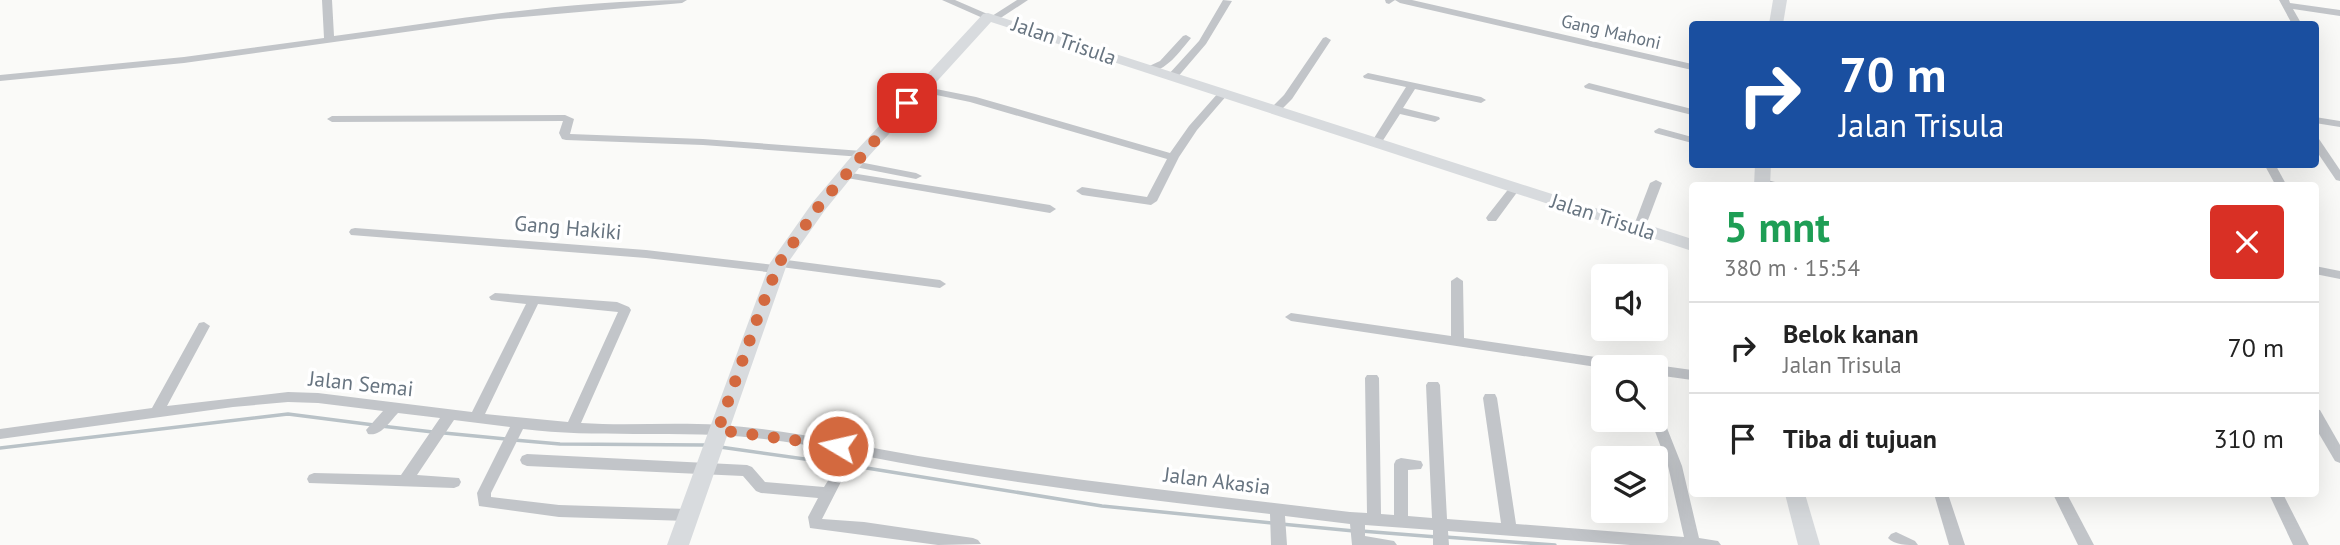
<!DOCTYPE html>
<html lang="id">
<meta charset="utf-8">
<style>
:root{--surface:#fff;--page:#f2f2f2;--text:#222;--muted:#767676;--line:#e0e0e0}
body{margin:0;font-family:"PT Sans",sans-serif;background:var(--page);color:var(--text);height:100vh;display:flex;flex-direction:column;font-size:26px;white-space:nowrap}
*{box-sizing:border-box;margin:0}
p{font-size:23px;color:var(--muted)}
.icon{flex:none;width:38px;height:38px;fill:none;stroke:currentColor;stroke-width:2;stroke-linecap:round;stroke-linejoin:round}
.map{position:relative;flex:1;overflow:hidden}
.panel{position:absolute;left:1689px;top:182px;width:630px;height:315px;display:flex;flex-direction:column;background:var(--surface);border-radius:7px;box-shadow:0 7px 28px #0002}
.panel>*{flex:none}
.banner{position:absolute;left:1689px;top:21px;width:630px;height:147px;border-radius:7px;box-shadow:0 7px 28px #0002;background:#1a4fa0;color:#fff;overflow:hidden}
.fabs{position:absolute;left:1591px;top:264px;display:grid;gap:14px}
.fabs a{display:grid;place-items:center;width:77px;height:77px;border-radius:7px;background:var(--surface);box-shadow:0 7px 28px #0002;font-size:35px}
.pin{position:absolute;display:grid;place-items:center;width:60px;height:60px;color:#fff;margin:-30px;border-radius:14px;box-shadow:0 4px 10px #0006}
.me{position:absolute;width:77px;margin:-38px;rotate:279deg;stroke-linejoin:round;filter:drop-shadow(0 0 5px #0008)}
.turn{display:flex;align-items:center;gap:24px;height:147px;padding:0 35px;font-size:32px}
.turn .icon{width:91px;height:91px;stroke-width:2.5}
.turn b{display:block;font-size:49px;line-height:60px}
.round{display:grid;place-items:center;flex:none;width:74px;height:74px;border-radius:7px;background:var(--page)}
.summary{display:flex;align-items:center;justify-content:space-between;height:119px;padding:0 35px}
h1{font-size:42px;font-weight:600;line-height:52px;color:#1e9e55}
ul{padding:0;list-style:none}
li{display:flex;align-items:center;gap:21px;height:91px;padding:0 35px;border-top:2px solid var(--line)}
li div{flex:1}
li b{display:block;font-size:26px}
li em{font-style:normal}
.map>svg:first-child{display:block}
.lines{fill:none;stroke-linecap:round;stroke-linejoin:round}
.stream{stroke:#b9c2c7;stroke-width:3.5}
.street{fill:#c2c5c9;fill-rule:evenodd}
.secondary{fill:#d8dbde;fill-rule:evenodd}
.route{stroke:#d3693f;stroke-width:12;stroke-dasharray:0 21.6}
.labels{text-anchor:middle;stroke-width:7;stroke-linejoin:round;paint-order:stroke}
.far-street-label{font-size:18px;fill:#677480;stroke:#fff}
.street-label{font-size:21px;fill:#677480;stroke:#fff}
</style>
<div class="map">
<svg width="2340" height="545" viewBox="0 0 2340 545">
<rect width="100%" height="100%" fill="#fafaf8"/>
<g class="lines">
<g class="stream">
<path d="M381,426L433,432"/>
<path d="M444,433L506,439"/>
<path d="M514,440L560,444L705,445"/>
<path d="M720,447L840,464"/>
<path d="M0,448L288,414L374,425"/>
<path d="M848,465L1102,506L1273,523"/>
<path d="M1281,524L1354,531"/>
<path d="M1361,531L1437,537"/>
<path d="M1445,537L1555,545"/>
</g>
<g class="street">
<path d="M322,0H332L334,36C450,20 569,0 687,0L682,3L498,19L184,63L0,81V75L184,57L324,38Z"/>
<path d="M942,0H955L992,16L1017,0H1028L996,21L985,19Z"/>
<path d="M1223,0L1232,1L1206,44L1176,79H1168V75L1199,41Z"/>
<path d="M1385,0H1395L1389,4L1386,3Z"/>
<path d="M1395,0H1412L1692,64V70L1400,3Z"/>
<path d="M2279,0H2289L2290,3L2340,10V16L2293,9L2301,23L2292,24Z"/>
<path d="M1186,35L1191,38C1179,52 1166,73 1145,72V68L1160,61L1183,36Z"/>
<path d="M1326,37L1331,40L1292,99L1278,113H1270L1269,111L1270,109L1284,95L1323,38Z"/>
<path d="M1368,73L1481,97L1486,100L1481,103L1415,89L1403,108L1439,117L1440,119L1435,122L1400,114L1380,145L1376,146L1371,143L1406,87L1364,78L1363,76Z"/>
<path d="M1589,83L1692,109V115L1585,88L1584,86Z"/>
<path d="M921,86L976,97L1170,153L1189,126L1219,92L1223,91L1228,94L1197,130L1179,157L1157,201L1151,205L1082,195L1076,191L1082,187L1147,197L1167,159L970,102L917,91L916,89Z"/>
<path d="M565,115L574,119L570,134L703,139L862,151L868,154L862,157L703,145L566,140L562,139L559,133L563,121L332,122L327,119L332,116Z"/>
<path d="M2315,117L2340,121V127L2315,123Z"/>
<path d="M1659,128L1692,137V143L1655,133L1654,131Z"/>
<path d="M2315,138L2319,139L2340,170V181L2336,180L2315,149Z"/>
<path d="M854,161L916,173L922,176L916,179L850,166L848,164L850,162Z"/>
<path d="M2264,164H2275L2287,186H2276Z"/>
<path d="M845,172L1050,205L1056,209L1050,213L841,177L839,175Z"/>
<path d="M1763,179L1783,184L1784,186L1759,184L1757,182L1759,180Z"/>
<path d="M1656,180L1662,183L1645,228L1639,232L1635,231L1633,228L1650,183Z"/>
<path d="M1514,185L1520,189L1518,191L1496,221H1488L1486,218L1488,215L1510,187Z"/>
<path d="M355,228L646,250L774,265L775,260L779,259L940,280L946,284L940,288L781,267L780,272L776,273L646,258L351,235L349,232L351,229Z"/>
<path d="M2315,266L2340,271V279L2315,274Z"/>
<path d="M1457,277L1463,281L1464,338L1637,363L1643,368H1603L1291,321L1285,317L1291,313L1451,336V281Z"/>
<path d="M495,293L617,302L629,307L631,310L581,423C627,426 673,422 719,425C787,429 852,445 918,456C1062,479 1206,495 1350,512L1367,513L1365,378L1367,375H1377L1379,378L1381,514L1394,515V464L1396,460L1401,458L1421,461L1423,465L1421,469L1408,470V516L1432,518L1426,385L1428,382H1438L1440,385L1447,519L1501,523L1483,398L1485,394H1495L1497,398L1516,524L1684,537L1668,466L1653,426L1646,424L1644,420H1656V416L1663,418L1682,466L1699,538L1718,541L1721,545H1630L1448,531L1449,545H1433V530L1365,525V536L1394,541L1397,545H1352L1350,524L1285,516L1287,545H1271L1270,514C1133,498 995,482 859,455L844,476L822,519L864,522L973,538L978,540L981,544L938,545L810,528L808,517L818,498L761,493L756,491L743,476L527,466L522,464L520,460L522,456L527,454L747,465L752,467L765,482L824,487L846,452C804,444 760,437 717,435C652,432 588,437 523,429L491,493V497L559,505L688,509L693,511L695,515L693,519L688,521L559,517L479,506L477,493L510,427L454,420L417,475L459,478L461,482L459,486L454,488L309,483L307,479L309,475L314,473L401,475L440,418L398,413C390,421 381,437 368,434L366,430L383,411L318,403L288,402L233,407L0,439V429L152,408L199,323L204,322L210,326L167,406L288,392L318,393L472,412L526,304L491,300L489,297ZM538,304L618,312L568,422L485,414Z"/>
<path d="M1656,365L1692,370V380L1656,375V368H1651Z"/>
<path d="M2315,409L2320,410L2340,445V463L2335,461L2315,427Z"/>
<path d="M1934,494H1948L1965,545H1949Z"/>
<path d="M2053,494H2067L2094,545H2078Z"/>
<path d="M2269,494H2283L2309,545H2293Z"/>
<path d="M1896,532L1915,541L1918,545C1907,545 1894,545 1888,538L1891,534Z"/>
</g>
<g class="secondary">
<path d="M1773,0H1787L1783,24H1769Z"/>
<path d="M988,13L1692,239V251L991,22L868,157L825,210L787,264L689,545H667L770,263L813,202L856,151L983,14Z"/>
<path d="M1755,164H1771L1770,186H1754Z"/>
<path d="M1785,494H1805L1820,545H1798Z"/>
</g>
</g>
<g class="lines">
<path class="route" d="M838,446L718,430L760,311L779,263L819,206L907,103"/>
</g>
<g class="labels">
<g class="far-street-label">
<text transform="translate(1611 32) rotate(13)" y="6">Gang Mahoni</text>
</g>
<g class="street-label">
<text transform="translate(1064 41) rotate(19)" y="7">Jalan Trisula</text>
<text transform="translate(1603 217) rotate(18)" y="7">Jalan Trisula</text>
<text transform="translate(568 228) rotate(5)" y="7">Gang Hakiki</text>
<text transform="translate(361 384) rotate(6)" y="7">Jalan Semai</text>
<text transform="translate(1217 481) rotate(7)" y="7">Jalan Akasia</text>
</g>
</g>
</svg>
<div class="fabs">
<a><svg class="icon" aria-label="sound" viewBox="0 0 24 24"><path d="M4 9h4l5-4v14l-5-4H4zM17 9q2 3 0 6"/></svg></a>
<a><svg class="icon" aria-label="search" viewBox="0 0 24 24"><circle cx="10" cy="10" r="6"/><path d="M15 15l6 6"/></svg></a>
<a><svg class="icon" aria-label="layers" viewBox="0 0 24 24"><path d="M12 4l9 5-9 5-9-5zM3 14l9 5 9-5"/></svg></a>
</div>
<div class="pin" style="left:907px;top:103px;background:#d93025"><svg class="icon" aria-label="arrive" viewBox="0 0 24 24"><path d="M6 21V4h12l-3 4 3 4H6"/></svg></div>
<svg class="me" style="left:838px;top:446px" viewBox="-20 -20 40 40"><circle r="17" fill="#d3693f" stroke="#fff" stroke-width="3"/><path d="M0-11L8 9 0 5-8 9z" fill="#fff"/></svg>
<div class="banner">
<div class="turn"><svg class="icon" aria-label="right" viewBox="0 0 24 24"><path d="M7 20v-9h11M14 6l5 5-5 5"/></svg><div><b>70 m</b>Jalan Trisula</div></div>
</div>
<section class="panel">
<div class="summary"><div><h1>5 mnt</h1><p>380 m · 15:54</p></div><a class="round" style="background:#d93025;color:#fff"><svg class="icon" aria-label="close" viewBox="0 0 24 24"><path d="M6 6l12 12M18 6L6 18"/></svg></a></div>
<ul>
<li><svg class="icon" aria-label="right" viewBox="0 0 24 24"><path d="M7 20v-9h11M14 6l5 5-5 5"/></svg><div><b>Belok kanan</b><p>Jalan Trisula</p></div><em>70 m</em></li>
<li><svg class="icon" aria-label="arrive" viewBox="0 0 24 24"><path d="M6 21V4h12l-3 4 3 4H6"/></svg><div><b>Tiba di tujuan</b></div><em>310 m</em></li>
</ul>
</section>
</div>
